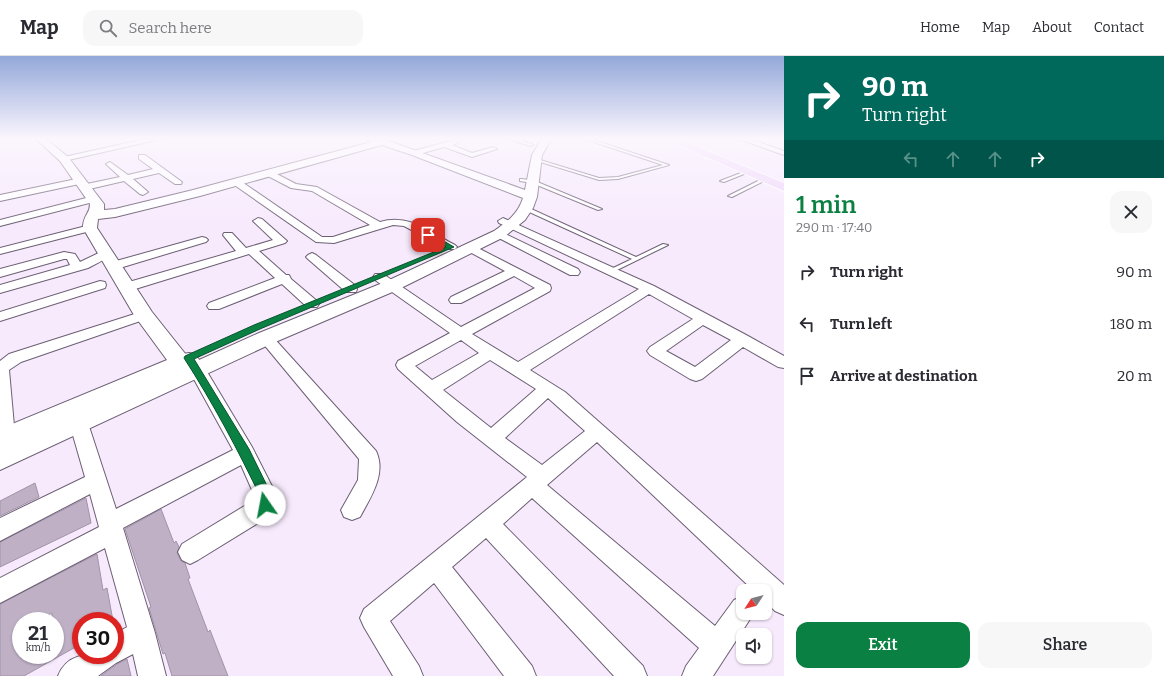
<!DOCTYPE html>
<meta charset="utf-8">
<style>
:root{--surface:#fff;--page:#f7f7f7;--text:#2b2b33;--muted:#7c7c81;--line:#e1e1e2;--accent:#0b8043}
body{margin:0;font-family:Bitter,serif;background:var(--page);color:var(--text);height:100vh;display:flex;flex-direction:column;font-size:15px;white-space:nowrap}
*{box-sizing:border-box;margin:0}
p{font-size:13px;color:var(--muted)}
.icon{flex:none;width:22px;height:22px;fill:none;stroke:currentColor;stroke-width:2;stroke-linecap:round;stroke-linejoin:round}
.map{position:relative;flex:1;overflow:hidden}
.side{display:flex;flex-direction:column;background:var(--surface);width:380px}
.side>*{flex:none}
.banner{background:#00695c;color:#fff;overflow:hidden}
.needle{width:26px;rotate:234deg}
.buttons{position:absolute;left:736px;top:528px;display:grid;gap:8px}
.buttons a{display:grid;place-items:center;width:36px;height:36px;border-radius:8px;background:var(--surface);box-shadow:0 1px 3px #0004;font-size:20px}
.speed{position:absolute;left:12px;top:556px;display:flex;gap:8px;font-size:20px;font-weight:700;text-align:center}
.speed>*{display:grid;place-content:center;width:52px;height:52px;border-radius:50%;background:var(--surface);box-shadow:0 1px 3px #0004;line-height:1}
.speed small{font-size:10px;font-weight:400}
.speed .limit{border:6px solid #d22;background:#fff;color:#111}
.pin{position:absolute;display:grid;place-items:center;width:34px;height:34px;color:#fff;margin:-17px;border-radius:8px;box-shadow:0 2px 6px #0006}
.me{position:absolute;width:44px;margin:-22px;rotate:348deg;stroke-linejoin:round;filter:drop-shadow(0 0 3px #0008)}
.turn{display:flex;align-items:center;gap:14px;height:84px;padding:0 12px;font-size:18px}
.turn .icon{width:52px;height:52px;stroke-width:2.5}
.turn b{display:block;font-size:28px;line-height:34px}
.lanes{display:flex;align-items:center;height:38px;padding:0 12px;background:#0003;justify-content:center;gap:20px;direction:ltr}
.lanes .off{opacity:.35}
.round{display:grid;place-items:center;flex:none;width:42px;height:42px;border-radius:12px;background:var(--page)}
.headline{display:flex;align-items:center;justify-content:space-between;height:68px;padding:0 12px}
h1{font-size:24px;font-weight:600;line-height:30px;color:var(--accent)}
.action{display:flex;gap:8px;margin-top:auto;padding:8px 12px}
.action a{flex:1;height:46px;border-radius:12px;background:var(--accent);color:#fff;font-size:16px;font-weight:600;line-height:46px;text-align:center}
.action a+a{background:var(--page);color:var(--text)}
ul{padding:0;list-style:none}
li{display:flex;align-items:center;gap:12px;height:52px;padding:0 12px}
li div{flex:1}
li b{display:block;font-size:15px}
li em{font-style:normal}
header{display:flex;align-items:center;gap:24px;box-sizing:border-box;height:56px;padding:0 20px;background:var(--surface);border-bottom:1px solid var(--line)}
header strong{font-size:19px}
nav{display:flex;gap:22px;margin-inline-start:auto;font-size:14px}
.search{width:280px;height:36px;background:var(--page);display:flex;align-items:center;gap:10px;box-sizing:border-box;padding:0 14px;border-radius:12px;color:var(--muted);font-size:15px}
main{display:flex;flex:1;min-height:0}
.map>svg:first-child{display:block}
.building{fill:#bfb0c6;stroke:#a293a8;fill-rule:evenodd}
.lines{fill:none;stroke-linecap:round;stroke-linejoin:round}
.lane-casing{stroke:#6c5f73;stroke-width:2}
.street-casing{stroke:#6c5f73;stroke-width:2}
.secondary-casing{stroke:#6c5f73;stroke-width:2}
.primary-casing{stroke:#fff;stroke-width:2}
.lane{fill:#fff;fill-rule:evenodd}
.street{fill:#fff;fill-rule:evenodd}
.secondary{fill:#fff;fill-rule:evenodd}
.primary{fill:#efd6fa;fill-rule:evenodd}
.route{fill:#0b8043;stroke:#07532c}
</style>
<header>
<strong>Map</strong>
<div class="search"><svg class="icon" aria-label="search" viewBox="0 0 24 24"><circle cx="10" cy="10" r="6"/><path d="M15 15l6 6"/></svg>Search here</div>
<nav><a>Home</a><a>Map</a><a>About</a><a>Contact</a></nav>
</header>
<main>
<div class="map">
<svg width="784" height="620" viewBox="0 0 784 620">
<rect width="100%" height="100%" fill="#f7eafd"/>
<g class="building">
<path d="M35,427L39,441L0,460V445Z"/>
<path d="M86,442L91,467L0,511V486Z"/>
<path d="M161,453L174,487L176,485L179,491L177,497L181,505L185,507L190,522L188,523L208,576L210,574L228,620H172L165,597L163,598L149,552L151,551L125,473Z"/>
<path d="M97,498L103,534L107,532L113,565H81V588L24,620H0V548ZM52,557V565H55V599H21V565H36Z"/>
<path d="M127,603L131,620H101L117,608Z"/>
</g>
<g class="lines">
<defs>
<g id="lane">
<path d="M511,82L532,88L533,89L531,90L504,82Z"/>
<path d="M582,82H588L669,109L618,123L599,124L534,104L537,103L599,122L618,121L663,109Z"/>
<path d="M746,115L749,116L724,126L720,125Z"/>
<path d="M764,122L768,123L732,141L728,140Z"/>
<path d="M522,123L535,125L602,153L598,154L532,127L520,125V123Z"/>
<path d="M525,152H529L636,201L663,188L668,189L613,216H609V214L632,203L525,154Z"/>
</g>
<g id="street">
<path d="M150,82H165L64,105L60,103L64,101Z"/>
<path d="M736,82H747L784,95V99Z"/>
<path d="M455,84L459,86L452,89L472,97L493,91L497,93L472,101L444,91L416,99L412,97L413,95Z"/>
<path d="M139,99H145L182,126L181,128H175L159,117L133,123L148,136L143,139L140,138L124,125L85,134L81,131L82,129L120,121L106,108L110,106L128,119L153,113L139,103Z"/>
<path d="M269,114L296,128L317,131L380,166C409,157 430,176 455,189L457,191L455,193H447L404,170L393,169L334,187L316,186L233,128L232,126L233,124H239L322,181H333L370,169L312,135L291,132L266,119L265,117L266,115Z"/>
<path d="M81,122L84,123L85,125L84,127L0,145V139Z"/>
<path d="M94,140L99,143L97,145L0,170V164Z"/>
<path d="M258,162L262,163L287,185L285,187L259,195L286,219H289L291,223L317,245L319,248L317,251H307L282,228L219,253H209L207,250L209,247L275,222L249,198L132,234H122L121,231L122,228L236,195L223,179L224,177H232L246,192L273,184L253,165Z"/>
<path d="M503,162L654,230L748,280L784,300V312L778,311L743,291L702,323L696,325L690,323L650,299L647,295L650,291L693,263L649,238L530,314L565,336L784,529V559L775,555L765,545V535H754L597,386L547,429L715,570L734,544L743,540V557H754L713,620H682L686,610L699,592L532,442L503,468L643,610L647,620H614L486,482L452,511L532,610L536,620H504L434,527L390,565L419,610L423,620H393L364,571L360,562L364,553L527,421L457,366L398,313L396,309L398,305L450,277L375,224L373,221L375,218H383L461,271L535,232L514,220L461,247H451L449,244L451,241L505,215L466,194L464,192L466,190H474L550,229L551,232L550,235L472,278L518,306L639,233L499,167L498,165ZM703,269L731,284L695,311L666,295ZM461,284L479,297L432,324L415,310ZM490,304L536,333L491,372L443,334ZM548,342L585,375L542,409L505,382Z"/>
<path d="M90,169L94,170L95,172L94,174L0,198V192Z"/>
<path d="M499,175L578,213L580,216L578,219H570L495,180L494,178Z"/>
<path d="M202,181L206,182L208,184L206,186L113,214L109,213L107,210L109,207Z"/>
<path d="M105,194L109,195L111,197C105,204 96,208 88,212L0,237V229L70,209L67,203H64L0,221V213L64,196L75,198L80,206Z"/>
<path d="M312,197L316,199L356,230L357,233L356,236H346L308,203L306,201L308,199Z"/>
<path d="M100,225L105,226L106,229L105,232L0,265V256Z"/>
<path d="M144,255L149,256L151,259L149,262L21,306L9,314L15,381L13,386L6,389L0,387V305L9,298Z"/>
<path d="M266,277L271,279L376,395C387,418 370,442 360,461L352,464L344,461L341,454L358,424L359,403L261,285L259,282L261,279Z"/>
<path d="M189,297L195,298L203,309L252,391L278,442C276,450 273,455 268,461L198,504L190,508L182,504L178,496L182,488L256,443L241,409L123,472L155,577L166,620H138L133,598L116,607L98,620H58C69,594 92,599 115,599V578L127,571L105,492L0,547V522L99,471L90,438L0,485V462L85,421L66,355L69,350L75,348L81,350L84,355L116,453L233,394L190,316L181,302L183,298Z"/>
</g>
<path id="secondary" d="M35,82H45L68,101L104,148V154L115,153L193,134L371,86L364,82L386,84L525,134L532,99L542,82H552L542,99L537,141L533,152L525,164L504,181L397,234L273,287L0,414V373L167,304L134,259L83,172C83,159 90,158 90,148L60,105ZM382,89L412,99L523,142C518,158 507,166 494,175L385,226L259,277L188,309L190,305L187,300L152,256L97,172L98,163L115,161L200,140Z"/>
<path id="primary" d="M663,82H676L784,127V135Z"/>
</defs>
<use href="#lane" class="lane-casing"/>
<use href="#street" class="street-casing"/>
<use href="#secondary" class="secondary-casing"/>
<use href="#primary" class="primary-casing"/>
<use href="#lane" class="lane"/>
<use href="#street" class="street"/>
<use href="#secondary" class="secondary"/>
<use href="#primary" class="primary"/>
</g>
<linearGradient id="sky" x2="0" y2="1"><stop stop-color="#93a8d9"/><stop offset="0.49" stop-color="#fbf6fe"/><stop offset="1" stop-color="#fbf6fe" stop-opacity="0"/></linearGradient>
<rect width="784" height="169" fill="url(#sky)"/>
<path class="route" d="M426,177H430L454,191L260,273L194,303L249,393L273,442L270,453L265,455L261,453L259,449L261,442C238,394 213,347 184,302L185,300L254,269L446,191L426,180Z"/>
</svg>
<div class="buttons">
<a><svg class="needle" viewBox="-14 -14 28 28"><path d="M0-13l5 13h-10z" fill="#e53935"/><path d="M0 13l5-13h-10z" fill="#7c7c81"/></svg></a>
<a><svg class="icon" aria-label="sound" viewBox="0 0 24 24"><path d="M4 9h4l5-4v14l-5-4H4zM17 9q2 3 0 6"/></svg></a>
</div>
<div class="speed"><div>21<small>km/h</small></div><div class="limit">30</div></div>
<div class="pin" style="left:428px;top:179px;background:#d93025"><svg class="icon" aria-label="arrive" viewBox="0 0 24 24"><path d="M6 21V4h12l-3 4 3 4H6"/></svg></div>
<svg class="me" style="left:265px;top:449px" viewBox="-20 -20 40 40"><circle r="19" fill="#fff"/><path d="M0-13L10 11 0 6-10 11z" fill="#0b8043"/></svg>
</div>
<section class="side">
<div class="banner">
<div class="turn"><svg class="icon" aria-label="right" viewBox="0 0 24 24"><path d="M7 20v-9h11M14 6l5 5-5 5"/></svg><div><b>90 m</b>Turn right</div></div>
<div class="lanes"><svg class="icon off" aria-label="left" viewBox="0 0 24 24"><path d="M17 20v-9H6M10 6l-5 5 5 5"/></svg><svg class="icon off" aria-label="ahead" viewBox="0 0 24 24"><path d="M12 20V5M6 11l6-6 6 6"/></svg><svg class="icon off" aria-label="ahead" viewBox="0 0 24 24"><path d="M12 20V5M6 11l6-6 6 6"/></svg><svg class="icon" aria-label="right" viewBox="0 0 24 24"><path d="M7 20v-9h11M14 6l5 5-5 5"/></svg></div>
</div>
<div class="headline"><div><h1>1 min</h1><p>290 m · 17:40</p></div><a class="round"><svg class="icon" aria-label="close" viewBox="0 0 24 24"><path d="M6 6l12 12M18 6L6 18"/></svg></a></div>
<ul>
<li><svg class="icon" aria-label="right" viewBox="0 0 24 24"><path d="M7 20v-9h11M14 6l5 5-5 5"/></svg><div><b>Turn right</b></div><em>90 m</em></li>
<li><svg class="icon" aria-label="left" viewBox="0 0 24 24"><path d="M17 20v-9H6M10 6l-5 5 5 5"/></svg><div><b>Turn left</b></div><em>180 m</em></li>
<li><svg class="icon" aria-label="arrive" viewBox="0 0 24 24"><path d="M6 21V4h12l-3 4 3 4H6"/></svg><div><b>Arrive at destination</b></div><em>20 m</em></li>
</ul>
<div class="action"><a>Exit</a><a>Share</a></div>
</section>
</main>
